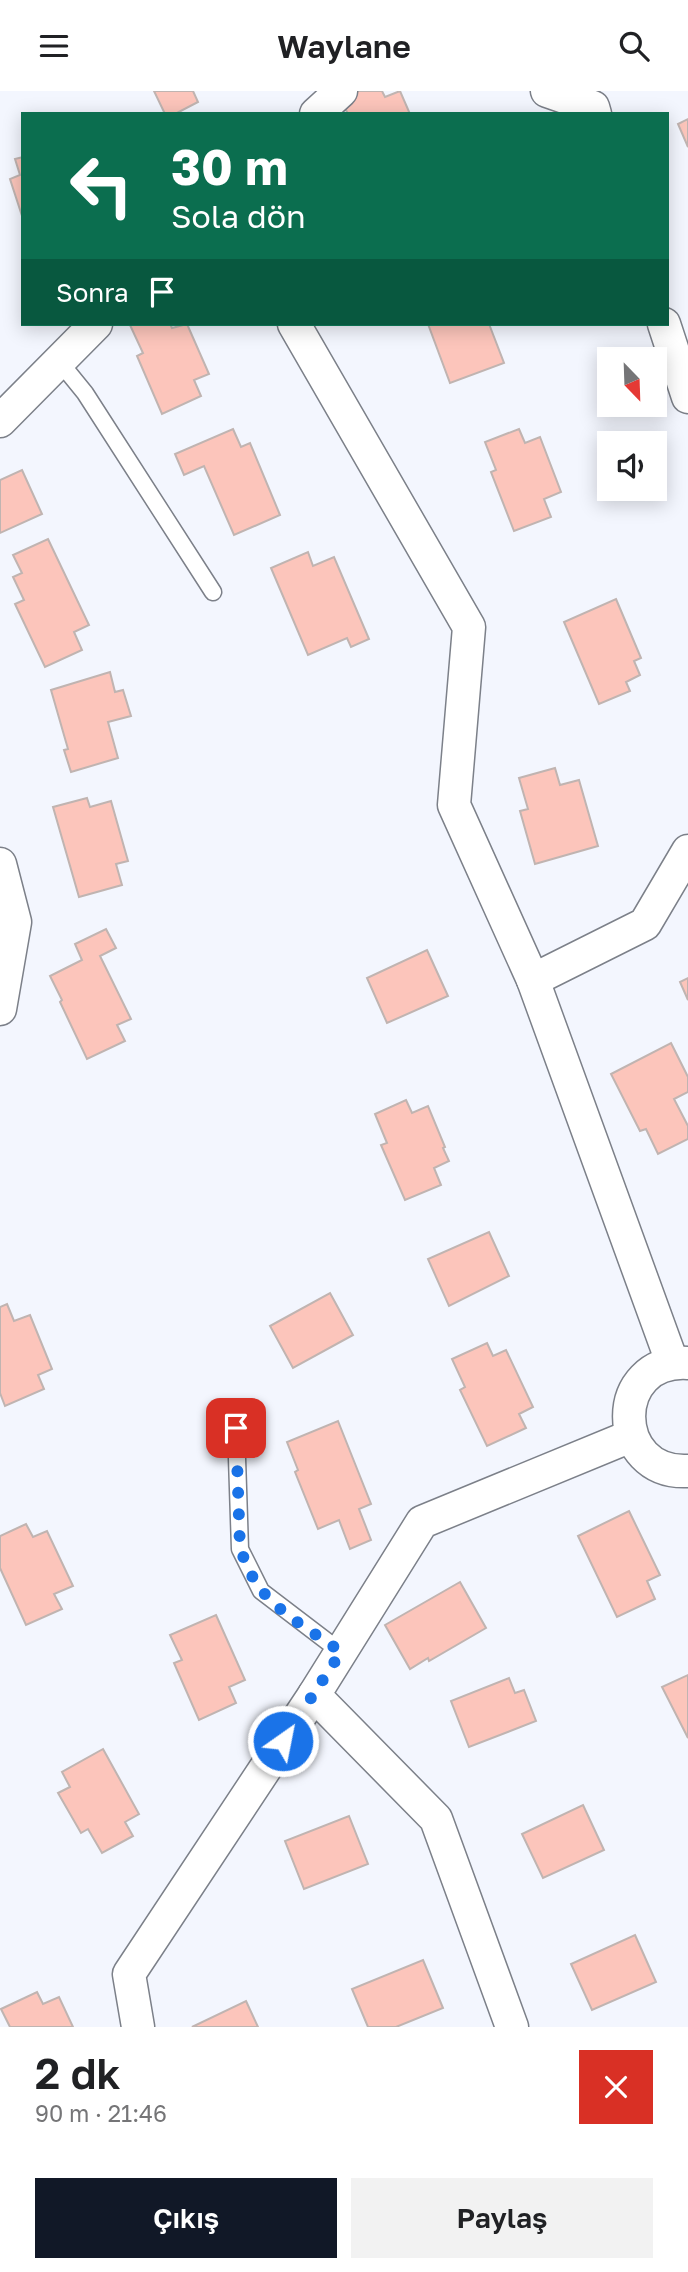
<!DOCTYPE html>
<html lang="tr">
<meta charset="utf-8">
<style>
:root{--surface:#fff;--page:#f2f2f2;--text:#202124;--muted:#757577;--accent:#111827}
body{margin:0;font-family:"Golos Text",sans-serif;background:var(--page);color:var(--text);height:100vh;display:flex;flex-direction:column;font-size:26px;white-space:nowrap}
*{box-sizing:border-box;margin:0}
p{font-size:23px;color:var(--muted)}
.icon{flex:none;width:38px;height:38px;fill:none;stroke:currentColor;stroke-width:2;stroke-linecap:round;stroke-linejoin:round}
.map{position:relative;height:1936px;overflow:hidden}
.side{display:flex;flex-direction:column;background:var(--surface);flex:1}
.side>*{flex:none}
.hud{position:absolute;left:21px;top:21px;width:648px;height:214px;border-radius:0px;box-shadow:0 4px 18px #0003;background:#0b6e4f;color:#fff;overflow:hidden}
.needle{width:46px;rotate:157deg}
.fabs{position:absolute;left:597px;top:256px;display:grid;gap:14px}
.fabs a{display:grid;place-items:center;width:70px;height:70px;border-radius:0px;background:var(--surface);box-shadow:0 4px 18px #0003;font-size:35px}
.pin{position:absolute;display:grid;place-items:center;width:60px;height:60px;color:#fff;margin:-30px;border-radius:14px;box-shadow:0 4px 10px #0006}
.me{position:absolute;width:77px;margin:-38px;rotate:33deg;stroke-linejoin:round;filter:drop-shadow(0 0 5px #0008)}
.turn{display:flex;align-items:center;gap:24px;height:147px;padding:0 35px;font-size:32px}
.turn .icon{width:91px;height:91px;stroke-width:2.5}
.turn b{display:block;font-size:49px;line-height:60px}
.then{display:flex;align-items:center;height:66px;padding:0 35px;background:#0003;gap:14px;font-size:26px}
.round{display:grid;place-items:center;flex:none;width:74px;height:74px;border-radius:0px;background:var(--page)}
.overview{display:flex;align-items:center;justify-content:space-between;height:119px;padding:0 35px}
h1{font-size:42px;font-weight:600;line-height:52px}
.cta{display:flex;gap:14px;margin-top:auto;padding:14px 35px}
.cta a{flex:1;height:80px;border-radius:0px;background:var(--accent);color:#fff;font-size:28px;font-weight:600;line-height:80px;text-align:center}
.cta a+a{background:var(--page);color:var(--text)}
header{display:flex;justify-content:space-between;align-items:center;height:91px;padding:0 35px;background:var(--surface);font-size:32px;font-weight:600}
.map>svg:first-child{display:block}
.building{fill:#fcc5bb;stroke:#c0b4b1;stroke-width:2}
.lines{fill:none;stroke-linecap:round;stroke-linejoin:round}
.service-casing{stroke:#7c8089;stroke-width:19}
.minor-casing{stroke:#7c8089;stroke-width:35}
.service{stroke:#fff;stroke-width:16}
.minor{stroke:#fff;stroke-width:32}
.route{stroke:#1a73e8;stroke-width:12;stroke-dasharray:0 21.6}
</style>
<header><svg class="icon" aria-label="menu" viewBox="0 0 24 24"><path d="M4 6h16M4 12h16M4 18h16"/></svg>Waylane<svg class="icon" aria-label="search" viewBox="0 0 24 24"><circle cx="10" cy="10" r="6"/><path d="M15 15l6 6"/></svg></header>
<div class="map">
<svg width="688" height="1936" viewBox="0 0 688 1936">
<rect width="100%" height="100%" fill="#f3f6fe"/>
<g class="building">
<path d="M154,0H193L198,11L175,23H165Z"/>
<path d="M355,0H382L385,6L400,0L410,23H348L340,7Z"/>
<path d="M688,28V56L678,33Z"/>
<path d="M23,66V128L10,88L20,84L15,68Z"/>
<path d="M133,233H170L172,237L187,233L209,283L194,289L201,305L162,323L137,265L143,262L130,234Z"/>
<path d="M428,233H489L504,272L450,292Z"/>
<path d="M233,338L241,356L250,352L280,424L234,444L204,375L184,384L175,363Z"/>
<path d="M519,338L525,352L540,346L561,401L544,408L551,426L514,440L491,381L496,379L485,351Z"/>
<path d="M22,379L42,423L0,442V389Z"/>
<path d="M48,448L89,534L74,541L82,559L45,576L15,513L24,509L13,486L22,482L13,464Z"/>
<path d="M308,461L313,475L334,466L369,548L351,556L347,547L308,564L271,477Z"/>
<path d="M616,508L641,567L634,570L640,584L626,591L630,600L599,613L564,531Z"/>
<path d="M110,581L115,601L123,599L131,625L108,631L118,667L71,681L64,659L68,658L51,599Z"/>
<path d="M555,677L560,694L579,689L598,755L535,773L520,720L528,718L519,687Z"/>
<path d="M87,707L90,716L111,710L128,770L116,773L122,794L79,806L53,716Z"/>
<path d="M106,838L116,857L100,865L131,928L117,934L125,950L87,968L60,911L62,909L50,885L82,869L75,853Z"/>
<path d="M427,859L448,905L387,932L367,887Z"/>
<path d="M688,887V909L680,891Z"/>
<path d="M671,952L688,986V1001L674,1008L688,1035V1048L658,1063L646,1038L640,1040L611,983Z"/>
<path d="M406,1009L412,1022L428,1015L445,1056L443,1057L449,1070L434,1077L441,1094L405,1109L381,1054L387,1052L375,1023Z"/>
<path d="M489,1141L509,1185L449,1215L428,1168Z"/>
<path d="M330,1202L353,1244L293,1277L270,1235Z"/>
<path d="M7,1213L14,1230L30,1224L52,1278L38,1284L44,1298L5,1315L0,1302V1216Z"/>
<path d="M487,1252L493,1265L506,1259L533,1316L519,1323L526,1337L487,1355L460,1299L465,1296L452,1268Z"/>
<path d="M338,1330L371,1413L359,1418L371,1449L350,1458L339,1429L318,1438L295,1381L298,1379L287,1351Z"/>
<path d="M629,1420L660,1484L647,1490L655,1508L617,1526L578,1445Z"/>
<path d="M26,1433L33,1446L47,1440L73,1495L54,1503L62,1518L26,1534L0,1477V1445Z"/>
<path d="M460,1491L486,1537L429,1570L428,1567L410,1578L385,1534Z"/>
<path d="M216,1524L245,1589L229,1596L236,1612L199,1629L174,1572L182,1569L170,1544Z"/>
<path d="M688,1584V1647L662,1596Z"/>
<path d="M509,1587L515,1602L524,1599L536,1630L469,1656L451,1610Z"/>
<path d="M103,1658L139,1723L125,1731L133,1745L102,1762L88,1738L81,1742L58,1702L70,1696L62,1681Z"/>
<path d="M583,1714L604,1759L543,1787L522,1743Z"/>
<path d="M349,1725L368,1773L304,1798L285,1750Z"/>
<path d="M635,1844L656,1891L592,1919L571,1873Z"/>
<path d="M423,1869L443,1917L396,1936H368L352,1898Z"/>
<path d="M37,1901L43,1913L59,1906L73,1936H10L1,1918Z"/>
<path d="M246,1910L258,1936H192Z"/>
</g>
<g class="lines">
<defs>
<g id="service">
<path d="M59,270L85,302L213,501"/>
<path d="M236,1337L240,1458L261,1500L341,1561"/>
</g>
<g id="minor">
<path d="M547,0L593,16L595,23"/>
<path d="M316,23L341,0"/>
<path d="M294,233L469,536L454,714L533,889L672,1271"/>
<path d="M664,233L688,306"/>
<path d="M0,330L96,233"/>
<path d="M0,773L15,831L0,918"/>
<path d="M533,889L645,833L688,760"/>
<path d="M688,1272C609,1267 610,1384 688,1380"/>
<path d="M138,1936L129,1883L314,1604"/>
<path d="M512,1936L436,1728L314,1604L422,1431L631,1345"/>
</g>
</defs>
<use href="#service" class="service-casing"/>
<use href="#minor" class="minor-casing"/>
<use href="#service" class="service"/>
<use href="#minor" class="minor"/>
</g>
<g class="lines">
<path class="route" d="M236,1337L240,1458C246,1472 251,1486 260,1497C278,1522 317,1543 341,1561L283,1650"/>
</g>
</svg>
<div class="fabs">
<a><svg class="needle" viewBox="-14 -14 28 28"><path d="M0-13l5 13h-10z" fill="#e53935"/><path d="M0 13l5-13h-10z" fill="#757577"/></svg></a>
<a><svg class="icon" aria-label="sound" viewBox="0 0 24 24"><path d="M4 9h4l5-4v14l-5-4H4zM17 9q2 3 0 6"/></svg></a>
</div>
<div class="pin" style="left:236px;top:1337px;background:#d93025"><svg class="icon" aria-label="arrive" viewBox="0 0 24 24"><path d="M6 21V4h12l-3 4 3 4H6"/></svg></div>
<svg class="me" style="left:283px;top:1650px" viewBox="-20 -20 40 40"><circle r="17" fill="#1a73e8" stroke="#fff" stroke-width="3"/><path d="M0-11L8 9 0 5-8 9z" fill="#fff"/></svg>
<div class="hud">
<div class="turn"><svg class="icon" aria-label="left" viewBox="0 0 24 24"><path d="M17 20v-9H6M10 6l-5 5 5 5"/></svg><div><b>30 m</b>Sola dön</div></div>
<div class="then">Sonra<svg class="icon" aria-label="arrive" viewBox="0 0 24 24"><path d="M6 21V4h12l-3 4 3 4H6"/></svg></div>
</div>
</div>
<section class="side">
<div class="overview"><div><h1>2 dk</h1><p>90 m · 21:46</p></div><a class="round" style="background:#d93025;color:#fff"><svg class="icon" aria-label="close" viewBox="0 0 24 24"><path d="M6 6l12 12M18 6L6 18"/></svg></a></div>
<div class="cta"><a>Çıkış</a><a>Paylaş</a></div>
</section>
